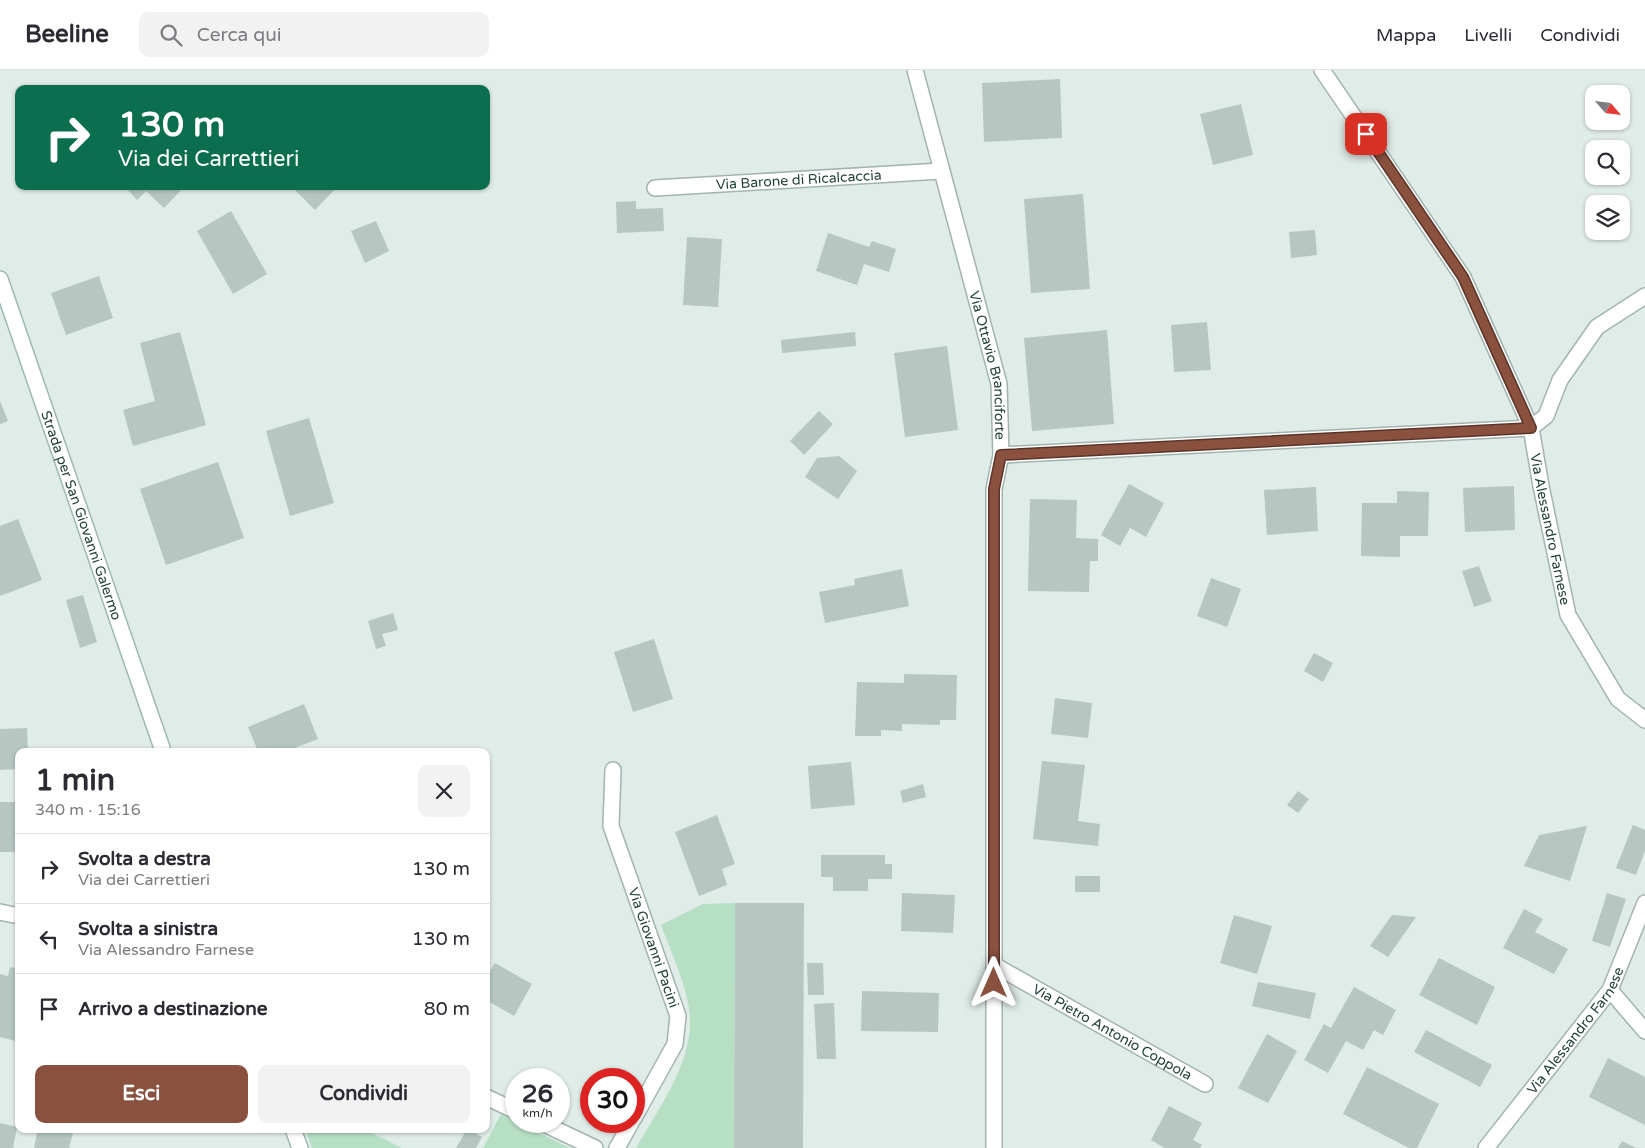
<!DOCTYPE html>
<html lang="it">
<meta charset="utf-8">
<style>
:root{--surface:#fff;--page:#f2f2f3;--text:#2b2b33;--muted:#7c7c81;--line:#e1e1e2;--accent:#8a513f}
body{margin:0;font-family:"Varela Round",sans-serif;background:var(--page);color:var(--text);height:100vh;display:flex;flex-direction:column;font-size:19px;white-space:nowrap}
*{box-sizing:border-box;margin:0}
p{font-size:16px;color:var(--muted)}
.icon{flex:none;width:28px;height:28px;fill:none;stroke:currentColor;stroke-width:2;stroke-linecap:round;stroke-linejoin:round}
.map{position:relative;flex:1;overflow:hidden}
.side{position:absolute;left:15px;top:678px;width:475px;height:385px;display:flex;flex-direction:column;background:var(--surface);border-radius:10px;box-shadow:0 1px 4px #0004}
.side>*{flex:none}
.top-card{position:absolute;left:15px;top:15px;width:475px;height:105px;border-radius:10px;box-shadow:0 1px 4px #0004;background:#0b6e4f;color:#fff;overflow:hidden}
.needle{width:32px;rotate:118deg}
.tools{position:absolute;left:1585px;top:15px;display:grid;gap:10px}
.tools a{display:grid;place-items:center;width:45px;height:45px;border-radius:10px;background:var(--surface);box-shadow:0 1px 4px #0004;font-size:25px}
.speed{position:absolute;left:505px;top:998px;display:flex;gap:10px;font-size:25px;font-weight:700;text-align:center}
.speed>*{display:grid;place-content:center;width:65px;height:65px;border-radius:50%;background:var(--surface);box-shadow:0 1px 4px #0004;line-height:1}
.speed small{font-size:12px;font-weight:400}
.speed .limit{border:8px solid #d22;background:#fff;color:#111}
.pin{position:absolute;display:grid;place-items:center;width:42px;height:42px;color:#fff;margin:-21px;border-radius:10px;box-shadow:0 2px 8px #0006}
.me{position:absolute;width:55px;margin:-28px;rotate:0deg;stroke-linejoin:round;filter:drop-shadow(0 0 4px #0008)}
.turn{display:flex;align-items:center;gap:18px;height:105px;padding:0 20px;font-size:22px}
.turn .icon{width:65px;height:65px;stroke-width:2.5}
.turn b{display:block;font-size:35px;line-height:42px}
.round{display:grid;place-items:center;flex:none;width:52px;height:52px;border-radius:10px;background:var(--page)}
.summary{display:flex;align-items:center;justify-content:space-between;height:85px;padding:0 20px}
h1{font-size:30px;font-weight:700;line-height:38px}
.primary-button{display:flex;gap:10px;margin-top:auto;padding:10px 20px}
.primary-button a{flex:1;height:58px;border-radius:10px;background:var(--accent);color:#fff;font-size:20px;font-weight:700;line-height:58px;text-align:center}
.primary-button a+a{background:var(--page);color:var(--text)}
ul{padding:0;list-style:none}
li{display:flex;align-items:center;gap:15px;height:70px;padding:0 20px;border-top:1px solid var(--line)}
li div{flex:1}
li b{display:block;font-size:19px}
li em{font-style:normal}
header{display:flex;align-items:center;gap:30px;box-sizing:border-box;height:70px;padding:0 25px;background:var(--surface);border-bottom:1px solid var(--line)}
header strong{font-size:24px}
nav{display:flex;gap:28px;margin-inline-start:auto;font-size:18px}
.search{width:350px;height:45px;background:var(--page);display:flex;align-items:center;gap:12px;box-sizing:border-box;padding:0 18px;border-radius:10px;color:var(--muted);font-size:19px}
.map>svg:first-child{display:block}
.green{fill:#b7dfc3}
.building{fill:#b5c7c0}
.lines{fill:none;stroke-linecap:round;stroke-linejoin:round}
.street-casing{stroke:#a2b4af;stroke-width:18}
.secondary-casing{stroke:#9db9b0;stroke-width:18}
.street{stroke:#fff;stroke-width:15}
.secondary{stroke:#fff;stroke-width:15}
.route-casing{stroke:#5a3529;stroke-width:12}
.route{stroke:#8a513f;stroke-width:9}
.labels{text-anchor:middle;stroke-width:5;stroke-linejoin:round;paint-order:stroke}
.street-label{font-size:14px;fill:#1f3e37;stroke:#f0f8f5}
</style>
<header>
<strong>Beeline</strong>
<div class="search"><svg class="icon" aria-label="search" viewBox="0 0 24 24"><circle cx="10" cy="10" r="6"/><path d="M15 15l6 6"/></svg>Cerca qui</div>
<nav><a>Mappa</a><a>Livelli</a><a>Condividi</a></nav>
</header>
<div class="map">
<svg width="1645" height="1078" viewBox="0 0 1645 1078">
<rect width="100%" height="100%" fill="#e0ece7"/>
<g class="green">
<path d="M735,833L734,1078H636C658,1039 692,994 690,948C689,920 671,882 661,855L703,834Z"/>
<path d="M501,1044L570,1078H483Z"/>
<path d="M305,1059H364L402,1078H312Z"/>
</g>
<g class="building">
<path d="M1060,9L1062,68L984,72L982,13Z"/>
<path d="M1241,34L1253,85L1213,95L1200,44Z"/>
<path d="M124,116H185L164,138L146,121L137,130Z"/>
<path d="M291,116H338L315,140Z"/>
<path d="M1083,124L1090,219L1031,223L1024,129Z"/>
<path d="M636,131V139L663,138L664,161L617,163L616,132Z"/>
<path d="M231,141L267,204L233,224L197,161Z"/>
<path d="M376,151L389,181L365,193L351,161Z"/>
<path d="M1315,160L1317,185L1291,188L1289,162Z"/>
<path d="M828,163L869,177L872,171L896,179L889,202L864,194L857,215L816,201Z"/>
<path d="M687,167L722,169L718,237L683,235Z"/>
<path d="M99,206L113,248L66,265L51,223Z"/>
<path d="M1207,252L1211,300L1174,302L1171,255Z"/>
<path d="M1107,260L1114,354L1032,361L1024,268Z"/>
<path d="M180,262L206,355L133,376L123,340L155,331L140,273Z"/>
<path d="M855,262L856,276L782,283L781,270Z"/>
<path d="M947,276L958,360L905,367L894,283Z"/>
<path d="M0,331L8,351L0,354Z"/>
<path d="M819,341L833,354L804,385L790,371Z"/>
<path d="M309,348L334,433L290,446L266,361Z"/>
<path d="M839,386L857,401L838,429L805,407L817,388Z"/>
<path d="M218,392L244,468L166,495L140,419Z"/>
<path d="M1129,414L1164,433L1146,467L1130,458L1120,476L1101,465Z"/>
<path d="M1514,416L1515,460L1465,462L1463,418Z"/>
<path d="M1316,417L1318,461L1267,465L1264,420Z"/>
<path d="M1397,421L1429,422L1428,466H1400V487L1361,486L1362,433H1397Z"/>
<path d="M1030,429L1077,430L1076,468L1098,469V491H1090L1089,522L1028,521Z"/>
<path d="M18,449L42,510L0,526V456Z"/>
<path d="M1479,496L1492,531L1474,537L1462,501Z"/>
<path d="M902,499L909,536L825,553L819,522L855,515L854,509Z"/>
<path d="M1211,508L1241,519L1227,557L1197,546Z"/>
<path d="M83,525L97,572L80,578L66,530Z"/>
<path d="M393,543L398,560L382,564L386,576L376,579L368,551Z"/>
<path d="M654,569L673,629L633,642L614,582Z"/>
<path d="M1314,583L1333,593L1323,612L1304,601Z"/>
<path d="M904,604L957,605L956,650H940V655L902,654V661L881,660V666H855L857,612L904,613Z"/>
<path d="M1055,628L1092,633L1088,668L1051,664Z"/>
<path d="M304,634L318,669L287,681H258L248,657Z"/>
<path d="M27,658L28,681H19V699L0,700V659Z"/>
<path d="M1042,691L1085,695L1078,751L1100,754L1098,776L1033,769Z"/>
<path d="M851,692L855,735L811,739L808,696Z"/>
<path d="M923,714L926,727L903,733L900,721Z"/>
<path d="M1298,721L1309,729L1298,743L1287,735Z"/>
<rect x="0" y="732" width="19" height="50"/>
<path d="M717,745L735,794L722,799L727,815L699,826L675,762Z"/>
<path d="M1633,755L1645,760V781L1636,805L1616,798Z"/>
<path d="M1587,756L1570,811L1524,796L1539,765Z"/>
<path d="M821,785H885V794H892V809H868V821H833V807H821Z"/>
<rect x="1075" y="806" width="25" height="16"/>
<path d="M902,823L955,825L953,863L901,861Z"/>
<path d="M1607,823L1626,829L1610,877L1592,871Z"/>
<path d="M735,833H804L803,1078H734Z"/>
<path d="M1524,839L1543,849L1535,862L1568,879L1554,904L1503,878Z"/>
<path d="M1234,845L1272,856L1257,904L1220,893Z"/>
<path d="M1392,845L1416,847L1388,887L1370,876Z"/>
<path d="M1439,888L1495,917L1477,955L1419,925Z"/>
<path d="M495,893L532,914L514,946L486,930V908Z"/>
<path d="M807,893H823L824,925H808Z"/>
<path d="M10,897L19,899V972L0,967V904L8,906Z"/>
<path d="M1258,912L1316,923L1310,949L1252,936Z"/>
<path d="M1354,917L1396,940L1383,965L1374,960L1363,980L1346,971L1328,1003L1304,990L1324,954L1331,958Z"/>
<path d="M862,921L939,923L938,962L861,961Z"/>
<path d="M834,933L836,989H817L814,934Z"/>
<path d="M1426,960L1492,995L1480,1017L1414,982Z"/>
<path d="M1267,964L1297,981L1268,1033L1238,1018Z"/>
<path d="M1608,988L1645,1007V1055L1589,1027Z"/>
<path d="M1367,997L1439,1034L1417,1078H1409L1343,1044Z"/>
<path d="M1169,1036L1202,1053L1193,1070L1202,1075L1200,1078H1165L1151,1070Z"/>
<path d="M0,1053L17,1057L13,1078H0Z"/>
<path d="M38,1059H74L69,1078H34Z"/>
<path d="M467,1059L482,1067L476,1078H456Z"/>
<path d="M1622,1071L1636,1078H1618Z"/>
</g>
<g class="lines">
<defs>
<g id="street">
<path id="s1" d="M915,0L999,314L1001,385L994,419V1078"/>
<path id="s2" d="M1322,0L1463,207L1531,358L1541,416L1568,545L1618,629L1645,650"/>
<path id="s3" d="M655,118L941,101"/>
<path d="M1001,385L1531,358L1546,346L1560,310L1597,257L1645,226"/>
<path id="s4" d="M613,700L611,756L678,946L675,974L634,1048"/>
<path d="M0,842L19,846"/>
<path id="s5" d="M994,895L1205,1014"/>
<path d="M1610,920L1645,961"/>
<path d="M486,1027L516,1041"/>
<path d="M538,1051L595,1078"/>
<path d="M617,1078L632,1051"/>
<path id="s6" d="M1486,1078L1610,920L1645,833"/>
</g>
<g id="secondary">
<path id="s7" d="M0,209L163,681"/>
<path d="M293,1059L300,1078"/>
</g>
</defs>
<use href="#street" class="street-casing"/>
<use href="#secondary" class="secondary-casing"/>
<use href="#street" class="street"/>
<use href="#secondary" class="secondary"/>
</g>
<g class="lines">
<defs>
<path id="route" d="M994,913V419L1001,385L1531,358L1463,207L1366,64"/>
</defs>
<use href="#route" class="route-casing"/>
<use href="#route" class="route"/>
</g>
<g class="labels">
<g class="street-label">
<text dy="5" stroke="none"><textPath href="#s3" startOffset="144">Via Barone di Ricalcaccia</textPath></text>
<text dy="5" stroke="none"><textPath href="#s1" startOffset="305">Via Ottavio Branciforte</textPath></text>
<text dy="5" stroke="none"><textPath href="#s7" startOffset="250">Strada per San Giovanni Galermo</textPath></text>
<text dy="5" stroke="none"><textPath href="#s2" startOffset="519">Via Alessandro Farnese</textPath></text>
<text dy="5" stroke="none"><textPath href="#s4" startOffset="185">Via Giovanni Pacini</textPath></text>
<text dy="5" stroke="none"><textPath href="#s6" startOffset="148">Via Alessandro Farnese</textPath></text>
<text dy="5" stroke="none"><textPath href="#s5" startOffset="136">Via Pietro Antonio Coppola</textPath></text>
</g>
</g>
</svg>
<div class="tools">
<a><svg class="needle" viewBox="-14 -14 28 28"><path d="M0-13l5 13h-10z" fill="#e53935"/><path d="M0 13l5-13h-10z" fill="#7c7c81"/></svg></a>
<a><svg class="icon" aria-label="search" viewBox="0 0 24 24"><circle cx="10" cy="10" r="6"/><path d="M15 15l6 6"/></svg></a>
<a><svg class="icon" aria-label="layers" viewBox="0 0 24 24"><path d="M12 4l9 5-9 5-9-5zM3 14l9 5 9-5"/></svg></a>
</div>
<div class="speed"><div>26<small>km/h</small></div><div class="limit">30</div></div>
<div class="pin" style="left:1366px;top:64px;background:#d93025"><svg class="icon" aria-label="arrive" viewBox="0 0 24 24"><path d="M6 21V4h12l-3 4 3 4H6"/></svg></div>
<svg class="me" style="left:994px;top:913px" viewBox="-20 -20 40 40"><path d="M0-17L14 15 0 8-14 15z" fill="#8a513f" stroke="#fff" stroke-width="4"/></svg>
<div class="top-card">
<div class="turn"><svg class="icon" aria-label="right" viewBox="0 0 24 24"><path d="M7 20v-9h11M14 6l5 5-5 5"/></svg><div><b>130 m</b>Via dei Carrettieri</div></div>
</div>
<section class="side">
<div class="summary"><div><h1>1 min</h1><p>340 m · 15:16</p></div><a class="round"><svg class="icon" aria-label="close" viewBox="0 0 24 24"><path d="M6 6l12 12M18 6L6 18"/></svg></a></div>
<ul>
<li><svg class="icon" aria-label="right" viewBox="0 0 24 24"><path d="M7 20v-9h11M14 6l5 5-5 5"/></svg><div><b>Svolta a destra</b><p>Via dei Carrettieri</p></div><em>130 m</em></li>
<li><svg class="icon" aria-label="left" viewBox="0 0 24 24"><path d="M17 20v-9H6M10 6l-5 5 5 5"/></svg><div><b>Svolta a sinistra</b><p>Via Alessandro Farnese</p></div><em>130 m</em></li>
<li><svg class="icon" aria-label="arrive" viewBox="0 0 24 24"><path d="M6 21V4h12l-3 4 3 4H6"/></svg><div><b>Arrivo a destinazione</b></div><em>80 m</em></li>
</ul>
<div class="primary-button"><a>Esci</a><a>Condividi</a></div>
</section>
</div>
